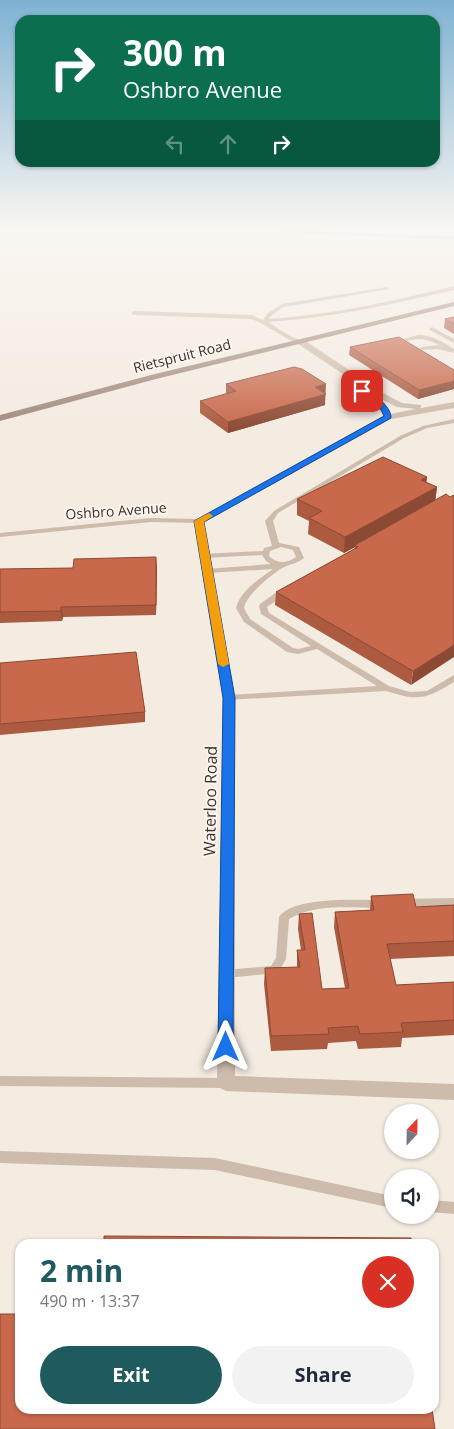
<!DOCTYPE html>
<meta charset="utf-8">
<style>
:root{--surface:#fff;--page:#f2f2f3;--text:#1f2937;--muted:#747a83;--accent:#1f5a5e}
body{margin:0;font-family:"Open Sans",sans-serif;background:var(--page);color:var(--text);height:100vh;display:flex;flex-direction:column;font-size:19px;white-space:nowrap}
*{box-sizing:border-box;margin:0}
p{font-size:16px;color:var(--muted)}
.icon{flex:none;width:28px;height:28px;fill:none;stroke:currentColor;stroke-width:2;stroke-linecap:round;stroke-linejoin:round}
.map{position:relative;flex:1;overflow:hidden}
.sheet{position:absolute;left:15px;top:1239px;width:424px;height:175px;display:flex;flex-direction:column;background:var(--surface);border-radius:15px;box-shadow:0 1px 4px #0004}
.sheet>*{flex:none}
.banner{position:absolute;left:15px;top:15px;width:425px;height:152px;border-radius:15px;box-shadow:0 1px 4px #0004;background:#0b6e4f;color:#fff;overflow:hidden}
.needle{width:32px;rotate:22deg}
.fabs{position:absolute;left:384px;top:1104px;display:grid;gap:10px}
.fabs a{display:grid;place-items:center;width:55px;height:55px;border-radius:50%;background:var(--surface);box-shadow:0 1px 4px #0004;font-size:25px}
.pin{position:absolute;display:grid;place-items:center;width:42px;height:42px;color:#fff;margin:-21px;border-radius:10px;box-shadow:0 2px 8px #0006}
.me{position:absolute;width:55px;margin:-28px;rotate:0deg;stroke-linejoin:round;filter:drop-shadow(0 0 4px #0008)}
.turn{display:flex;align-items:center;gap:18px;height:105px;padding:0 25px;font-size:22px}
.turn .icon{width:65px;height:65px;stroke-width:2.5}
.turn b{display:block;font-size:35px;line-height:42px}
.lanes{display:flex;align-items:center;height:48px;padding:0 25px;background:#0003;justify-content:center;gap:25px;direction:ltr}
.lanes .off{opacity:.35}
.round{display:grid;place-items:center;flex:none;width:52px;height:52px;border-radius:26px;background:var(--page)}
.summary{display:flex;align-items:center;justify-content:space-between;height:85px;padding:0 25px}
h1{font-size:30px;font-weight:700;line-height:38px;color:var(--accent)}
.button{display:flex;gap:10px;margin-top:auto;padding:10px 25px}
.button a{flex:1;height:58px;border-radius:30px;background:var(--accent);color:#fff;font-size:20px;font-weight:700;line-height:58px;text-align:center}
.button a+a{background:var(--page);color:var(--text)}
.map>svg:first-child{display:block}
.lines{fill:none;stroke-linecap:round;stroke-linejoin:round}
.stream{stroke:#7fb0b2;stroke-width:3}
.lane{fill:#cdbbac;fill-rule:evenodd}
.street{fill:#cdbbac;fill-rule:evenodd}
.secondary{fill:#a18a7d;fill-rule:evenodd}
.wall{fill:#ac5a40}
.shaded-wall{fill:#8c4a34}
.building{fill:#c8694b;stroke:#8c4a34}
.route{fill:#1a73e8;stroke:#114b97}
.slow{fill:#f59e0b}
.labels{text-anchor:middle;stroke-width:4;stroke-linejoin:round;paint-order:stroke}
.far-street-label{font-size:14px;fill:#3b302b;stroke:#fbf5ee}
.street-label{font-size:16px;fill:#3b302b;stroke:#fbf5ee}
</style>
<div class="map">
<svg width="454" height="1429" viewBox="0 0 454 1429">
<rect width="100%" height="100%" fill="#f4ebe1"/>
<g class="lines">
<path class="stream" d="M281,231L454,238"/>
<g class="lane">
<path d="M454,286V290C393,304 331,318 268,322L290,336L303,341L304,342L301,344C282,339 269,325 251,319L134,315L131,313L134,311L252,315L263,320L268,313L282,304L387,287L390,289L284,307L272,315L269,319C332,315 393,301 454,286Z"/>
<path d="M432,327L454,339V343L430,330L429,329Z"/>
<path d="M418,335C432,335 443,342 454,349V353L438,349L420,350V348L422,347L438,345L443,347C421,335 415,339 392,345L389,343Z"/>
<path d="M454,419V423L427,428L404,438L278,513L273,521L279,543L299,547L304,558C297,564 289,564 282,568C270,576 247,594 244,608L250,619L293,648L298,649L311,646L261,614L259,606L260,604L281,589H287L288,591L287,593L267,607L269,613L389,686L410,692L427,691L454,675V682C424,700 419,701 386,691L226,700L225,698L226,696L229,695L377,686L317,649L298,654L287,652L244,622L236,608C240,591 259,579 273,569L207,573L203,571L207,569L271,564L266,561L262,555L205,558L201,556L202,554L263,551L264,548L272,546L265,521L274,511L400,436L423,426ZM281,547L293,550L296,557C286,564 277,564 269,556L270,551Z"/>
<path d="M151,518L199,519L203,521L199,523L151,522L0,537V533Z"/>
<path d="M454,898V906L404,907L400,906L399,903L400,900L404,899Z"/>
<path d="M381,900L385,901L386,904L385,907L381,908C352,908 315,903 289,919L286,959L278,973L226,978L222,977L220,974L222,971L226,970L271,966L276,958L279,917C293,896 358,900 381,900Z"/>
<path d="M0,1076L226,1078L230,1079L232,1083L230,1087L226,1088L0,1086Z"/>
<path d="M0,1151L215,1158L392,1196V1208L215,1170L0,1163Z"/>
<path d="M430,1200L454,1202V1214L430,1212Z"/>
</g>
<path class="street" d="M298,340H304L385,394L402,403L421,405V408L454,402V408L391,419L204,522L235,698V1076L454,1084V1100L226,1091L220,1088L217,1083L223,698L194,521L385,415L416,409L397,407L379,398L298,344Z"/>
<path class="secondary" d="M454,302V306L156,379L0,421V415L151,375Z"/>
</g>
<g class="wall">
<path d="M454,317V334L444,328L445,319Z"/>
<path d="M350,347L454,370V389L418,399L349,355Z"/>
<path d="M226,384L325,393V405L228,433L200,413V401L226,394Z"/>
<path d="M427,477L426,482L437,487L411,685L275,605L276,592L354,549L355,547L344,553L308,534L309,521L297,515V499Z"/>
<path d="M157,567L156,615L63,617L62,621L0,623V569Z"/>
<path d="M0,663L145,712V722L0,735Z"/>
<path d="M371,896L416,907L454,905V956L390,959L396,985L454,982V1035L402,1038L401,1047L358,1049L356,1041L328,1043L327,1049L271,1051L264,984L265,968L297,967V950H301L298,929L299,914L322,989L345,988L334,927L335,912L370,910Z"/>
</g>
<g class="shaded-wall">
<path d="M454,381V389L418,399L419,390Z"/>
<path d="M326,384L325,405L228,433V422L315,387Z"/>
<path d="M427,477L425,492L421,480Z"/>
<path d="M437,487L435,502L355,545V547L344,553L345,537Z"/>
<path d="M156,557L157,567L156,615Z"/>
<path d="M61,607L63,617L62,621L61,611Z"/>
<path d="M454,645V657L411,685L413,671Z"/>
</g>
<g class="building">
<path d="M454,317V324L445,319Z"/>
<path d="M399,337L454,370V381L419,390L350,347Z"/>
<path d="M294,367L302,369L326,384L315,387L326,394L228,422L200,401L236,391L226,384Z"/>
<path d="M383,457L427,477L421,480L437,487L345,537L309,518L322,511L297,499Z"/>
<path d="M446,494L450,497L454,495V645L413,671L276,592L358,547L355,545Z"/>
<path d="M156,557V605L61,607V611L0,612V569L73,568L74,559Z"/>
<path d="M136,652L145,712L0,724V663Z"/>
<path d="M413,894L416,907L454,905V941L387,944L396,985L454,982V1020L401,1023L403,1032L360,1034L358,1026L328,1028L329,1034L271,1036L265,968L300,967L297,950H305L299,914L312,913L322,989L349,988L335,912L374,910L371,896Z"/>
<path d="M104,1236L411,1238L412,1244H104Z"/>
<path d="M0,1314H20V1409H432L435,1429H0Z"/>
</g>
<linearGradient id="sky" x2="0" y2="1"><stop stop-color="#7eb2d2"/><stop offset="0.53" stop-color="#faf6f2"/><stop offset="1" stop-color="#faf6f2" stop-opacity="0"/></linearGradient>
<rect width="454" height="432" fill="url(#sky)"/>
<path class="route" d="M359,390C371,389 392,407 391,418L204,522L235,698L233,1047L231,1051L226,1053L220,1051L218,1047L223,698L194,521L384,416L381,410L359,393Z"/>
<path class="slow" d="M209,513L213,516L204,522L229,664L223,667L218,664L194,521Z"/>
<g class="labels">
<g class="far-street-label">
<text transform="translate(182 356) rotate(-14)" y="5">Rietspruit Road</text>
<text transform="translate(116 511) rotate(-4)" y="5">Oshbro Avenue</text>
</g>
<g class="street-label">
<text transform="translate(210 801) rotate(-89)" y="6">Waterloo Road</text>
</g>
</g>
</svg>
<div class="fabs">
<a><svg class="needle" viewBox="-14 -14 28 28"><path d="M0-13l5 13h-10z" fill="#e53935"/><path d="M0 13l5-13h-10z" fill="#747a83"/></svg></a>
<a><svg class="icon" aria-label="sound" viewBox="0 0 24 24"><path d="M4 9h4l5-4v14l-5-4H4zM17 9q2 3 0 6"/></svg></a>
</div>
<div class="pin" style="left:362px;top:391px;background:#d93025"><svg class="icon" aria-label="arrive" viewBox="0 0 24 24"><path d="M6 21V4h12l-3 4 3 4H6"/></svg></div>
<svg class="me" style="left:226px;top:1047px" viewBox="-20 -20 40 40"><path d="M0-17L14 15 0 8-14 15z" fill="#1a73e8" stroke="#fff" stroke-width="4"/></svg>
<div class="banner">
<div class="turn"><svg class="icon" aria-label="right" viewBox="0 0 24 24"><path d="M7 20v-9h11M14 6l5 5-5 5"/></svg><div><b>300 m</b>Oshbro Avenue</div></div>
<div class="lanes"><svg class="icon off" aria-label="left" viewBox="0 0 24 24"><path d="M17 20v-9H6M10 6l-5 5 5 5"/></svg><svg class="icon off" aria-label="ahead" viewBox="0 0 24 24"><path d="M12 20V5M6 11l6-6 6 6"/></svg><svg class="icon" aria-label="right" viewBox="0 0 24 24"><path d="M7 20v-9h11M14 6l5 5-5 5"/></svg></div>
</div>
<section class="sheet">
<div class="summary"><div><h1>2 min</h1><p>490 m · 13:37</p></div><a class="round" style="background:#d93025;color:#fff"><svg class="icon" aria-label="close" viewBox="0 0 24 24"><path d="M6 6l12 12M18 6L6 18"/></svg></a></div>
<div class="button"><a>Exit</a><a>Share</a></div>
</section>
</div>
